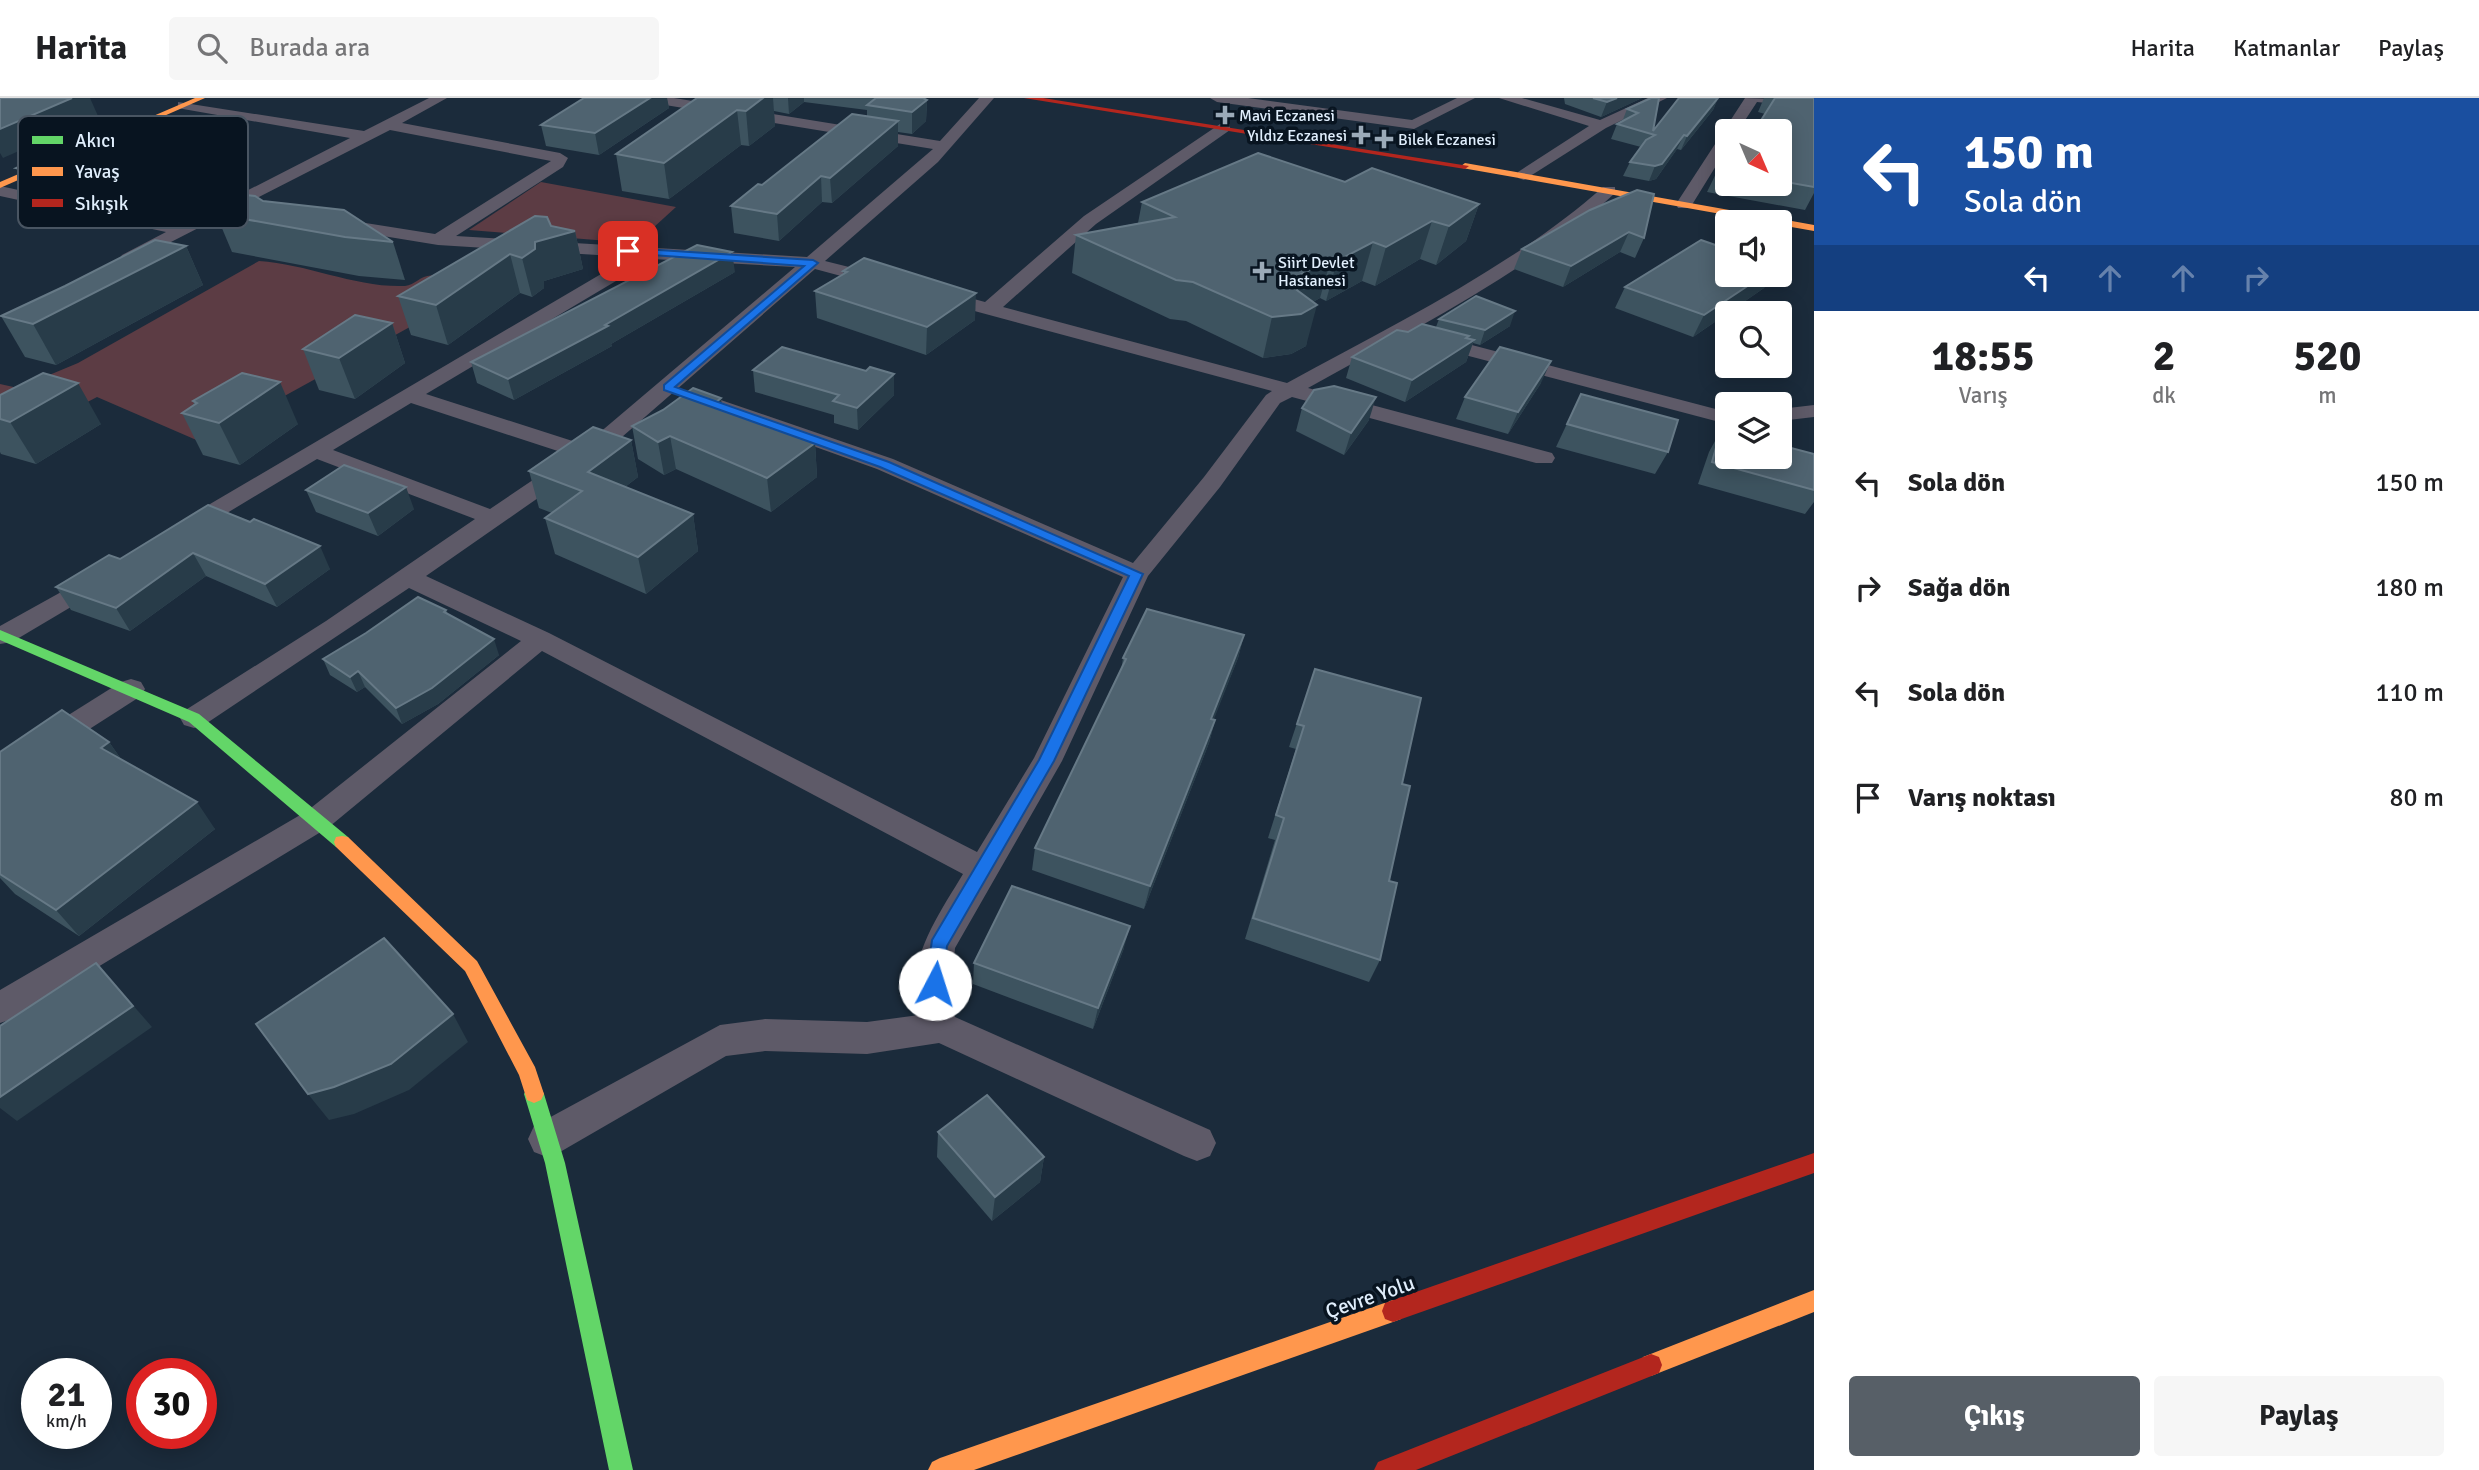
<!DOCTYPE html>
<html lang="tr">
<meta charset="utf-8">
<style>
:root{--surface:#fff;--page:#f6f6f6;--text:#202124;--muted:#757577;--line:#e0e0e0;--accent:#575f67}
body{margin:0;font-family:Signika,sans-serif;background:var(--page);color:var(--text);height:100vh;display:flex;flex-direction:column;font-size:26px;white-space:nowrap}
*{box-sizing:border-box;margin:0}
p{font-size:23px;color:var(--muted)}
.icon{flex:none;width:38px;height:38px;fill:none;stroke:currentColor;stroke-width:2;stroke-linecap:round;stroke-linejoin:round}
.map{position:relative;flex:1;overflow:hidden}
.details{display:flex;flex-direction:column;background:var(--surface);width:665px}
.details>*{flex:none}
.guide{background:#1a4fa0;color:#fff;overflow:hidden}
.needle{width:46px;rotate:136deg}
.fabs{position:absolute;left:1715px;top:21px;display:grid;gap:14px}
.fabs a{display:grid;place-items:center;width:77px;height:77px;border-radius:7px;background:var(--surface);box-shadow:0 4px 18px #0003;font-size:35px}
.speed{position:absolute;left:21px;top:1260px;display:flex;gap:14px;font-size:35px;font-weight:700;text-align:center}
.speed>*{display:grid;place-content:center;width:91px;height:91px;border-radius:50%;background:var(--surface);box-shadow:0 4px 18px #0003;line-height:1}
.speed small{font-size:18px;font-weight:400}
.speed .limit{border:10px solid #d22;background:#fff;color:#111}
.pin{position:absolute;display:grid;place-items:center;width:60px;height:60px;color:#fff;margin:-30px;border-radius:14px;box-shadow:0 4px 10px #0006}
.me{position:absolute;width:77px;margin:-38px;rotate:5deg;stroke-linejoin:round;filter:drop-shadow(0 0 5px #0008)}
.turn{display:flex;align-items:center;gap:24px;height:147px;padding:0 35px;font-size:32px}
.turn .icon{width:91px;height:91px;stroke-width:2.5}
.turn b{display:block;font-size:49px;line-height:60px}
.lanes{display:flex;align-items:center;height:66px;padding:0 35px;background:#0003;justify-content:center;gap:35px;direction:ltr}
.lanes .off{opacity:.35}
.eta{display:flex;justify-content:space-evenly;align-items:center;height:119px;text-align:center}
.eta b{font-size:42px;font-weight:700;line-height:49px}
.cta{display:flex;gap:14px;margin-top:auto;padding:14px 35px}
.cta a{flex:1;height:80px;border-radius:7px;background:var(--accent);color:#fff;font-size:28px;font-weight:700;line-height:80px;text-align:center}
.cta a+a{background:var(--page);color:var(--text)}
ul{padding:0;list-style:none}
li{display:flex;align-items:center;gap:21px;height:105px;padding:0 35px}
li div{flex:1}
li b{display:block;font-size:26px}
li em{font-style:normal}
header{display:flex;align-items:center;gap:42px;box-sizing:border-box;height:98px;padding:0 35px;background:var(--surface);border-bottom:2px solid var(--line)}
header strong{font-size:33px}
nav{display:flex;gap:38px;margin-inline-start:auto;font-size:24px}
.search{width:490px;height:63px;background:var(--page);display:flex;align-items:center;gap:18px;box-sizing:border-box;padding:0 24px;border-radius:7px;color:var(--muted);font-size:26px}
main{display:flex;flex:1;min-height:0}
.map>svg:first-child{display:block}
.green{fill:#5c3c44}
.lines{fill:none;stroke-linecap:round;stroke-linejoin:round}
.street{fill:#5e5a68;fill-rule:evenodd}
.fast{fill:#63d668;fill-rule:evenodd}
.slow{fill:#ff974d;fill-rule:evenodd}
.jam{fill:#b3261e;fill-rule:evenodd}
.wall{fill:#3d535f}
.shaded-wall{fill:#283c49}
.building{fill:#4f6370;stroke:#667986;stroke-width:2}
.route{fill:#1a73e8;stroke:#114b97;stroke-width:2}
.poi-dot{fill:#9baab8;stroke:#081420;stroke-width:2.5}
.labels{text-anchor:middle;stroke-width:7;stroke-linejoin:round;paint-order:stroke}
.far-poi-label{font-size:16px;fill:#e0eefc;stroke:#081420;text-anchor:start}
.near-street-label{font-size:21px;fill:#e0eefc;stroke:#081420}
.key{fill:#081420;stroke:#495562;stroke-width:2}
.key-label{font-size:19px;fill:#e0eefc}
</style>
<header>
<strong>Harita</strong>
<div class="search"><svg class="icon" aria-label="search" viewBox="0 0 24 24"><circle cx="10" cy="10" r="6"/><path d="M15 15l6 6"/></svg>Burada ara</div>
<nav><a>Harita</a><a>Katmanlar</a><a>Paylaş</a></nav>
</header>
<main>
<div class="map">
<svg width="1814" height="1372" viewBox="0 0 1814 1372">
<rect width="100%" height="100%" fill="#1b2b3b"/>
<g class="green">
<path d="M541,84L676,109L642,140L621,144L469,132Z"/>
<path d="M259,163C308,166 356,190 405,188C416,187 422,175 435,178C446,180 458,191 468,197L201,344L97,299L0,350V286L18,290L78,265Z"/>
</g>
<g class="lines">
<g class="street">
<path d="M429,0H447L402,25L560,55L568,60L563,69L456,138L807,159L933,51L647,4L640,0H674L940,43L979,0H994L938,64L825,163L889,179L891,183L889,187L882,189L815,171L607,352L426,478L549,535L977,754L1034,660L1123,479L877,371L701,308L697,304L701,300H715L893,361L1133,465L1204,379L1266,297L1272,293L930,201L928,197L930,193L937,191L985,204L1084,118L1220,26H1230V32L1096,126L1003,209L1287,285C1393,227 1514,168 1603,89H1615V95C1528,175 1410,233 1308,290L1552,355L1555,360L1552,365H1536L1292,299L1280,305L1220,389L1148,478L1062,663L955,850L950,905L955,919L1210,1032L1216,1045L1210,1058L1197,1063L1184,1058L939,945L867,956L765,953L726,958L560,1054L547,1059L534,1054L528,1041L534,1028L720,927L765,921L867,924L919,917C903,865 938,818 963,776L542,553L329,729L12,921L0,925V892L307,713L521,543L409,490L204,627L194,630L184,627L180,620L184,613L326,523L475,421L317,361L192,436H176L172,431L176,426L630,159L438,147L328,129L325,125L328,121L334,120L435,136L551,63L390,32L128,166L122,165L119,161L122,157L166,134L0,98V88L180,127L350,40L183,11L178,10V4L364,33ZM653,161L795,169L585,347L426,296ZM411,305L570,357L490,411L333,352Z"/>
<path d="M1210,0H1248L1412,22L1457,0H1475L1414,31L1217,4Z"/>
<path d="M1499,0H1522L1600,22L1648,0H1667L1606,30L1524,82L1518,80V74L1589,28Z"/>
<path d="M1745,0L1814,2V10L1757,4L1738,33H1727V50L1690,110H1678L1676,106Z"/>
<path d="M1430,236L1727,314V326L1423,246L1420,242L1423,238Z"/>
<path d="M1814,307V319L1780,323V311Z"/>
<path d="M99,473L108,475L112,481L108,487L12,544L0,546V528Z"/>
<path d="M131,581L141,584L145,591L141,598L10,682L0,685V660L121,584Z"/>
</g>
<g class="fast">
<path d="M0,532L199,616L348,739L350,744L348,749H336L189,624L0,542Z"/>
<path d="M534,987L541,990L544,996L565,1065L633,1372H609L545,1065L524,996L527,990Z"/>
</g>
<g class="slow">
<path d="M195,0H205L0,90V84Z"/>
<path d="M1465,65L1814,127V133L1780,127V124H1766L1462,70L1461,68Z"/>
<path d="M342,738L348,739L477,863L535,969L544,996L541,1002L534,1005L527,1002L519,977L465,873L336,749L334,744L336,739Z"/>
<path d="M1814,1192V1214L1651,1278L1643,1275L1640,1267L1643,1259Z"/>
<path d="M1393,1202L1401,1205L1404,1213L1401,1221L1393,1224L974,1372H928L932,1364L940,1360Z"/>
</g>
<g class="jam">
<path d="M1024,0H1043L1469,68L1465,71Z"/>
<path d="M1814,1055V1075L1393,1224L1385,1221L1382,1213L1385,1205L1393,1202Z"/>
<path d="M1651,1256L1659,1259L1662,1267L1659,1275L1416,1372H1374L1378,1364Z"/>
</g>
</g>
<g class="wall">
<path d="M584,0H667L669,10L599,57L546,48L541,27Z"/>
<path d="M697,0H923L927,2L926,23L912,36L898,34V48L832,105L822,104L779,143L734,135L731,108L762,87L867,18V12L804,4L789,16L774,13L775,28L749,48L741,47L669,101L622,93L616,56Z"/>
<path d="M1564,0H1642L1601,19L1565,6Z"/>
<path d="M1651,0L1653,33L1718,0L1713,12L1681,52L1677,51L1656,81L1649,83L1623,78L1630,64L1641,49L1611,41L1617,26L1622,24L1627,11Z"/>
<path d="M1764,0H1814V95L1805,112L1707,94L1727,53V86H1780V33L1755,32L1765,16L1758,14Z"/>
<path d="M113,68L122,87L90,102L26,89L16,70Z"/>
<path d="M1345,84L1479,106L1466,143L1436,167L1420,161L1375,188L1362,183L1326,203L1320,200L1313,204L1306,248L1291,256L1263,260L1186,223L1170,221L1072,175L1076,137L1138,125L1142,104Z"/>
<path d="M263,103L393,144L405,182L359,178L232,154L216,116Z"/>
<path d="M1590,112L1644,140L1635,160L1620,154L1563,189L1514,171L1522,151Z"/>
<path d="M551,128L575,133L583,171L544,183V190L532,199L520,195L448,247L411,237L398,198Z"/>
<path d="M186,148L203,187L56,267L25,259L1,218Z"/>
<path d="M843,173L975,222L926,257L817,220L815,193L843,176Z"/>
<path d="M735,174L611,246L612,248L514,302L477,285L471,264Z"/>
<path d="M1727,177H1771L1764,190L1693,239L1615,210L1625,189Z"/>
<path d="M1439,221L1510,228L1480,247L1473,245L1466,264L1405,304L1346,280L1352,259L1408,234L1436,229Z"/>
<path d="M392,225L405,265L355,301L319,292L303,251Z"/>
<path d="M753,272L866,273L894,297L858,332L834,325V317L755,294Z"/>
<path d="M1541,285L1508,336L1456,321L1465,299Z"/>
<path d="M1581,296L1668,354L1655,376L1556,349Z"/>
<path d="M0,297L101,326L36,366L1,356L0,354Z"/>
<path d="M193,303L298,326L240,367L203,357L182,315L194,306Z"/>
<path d="M722,308L815,345L817,379L771,414L676,371L664,377L638,361L632,328Z"/>
<path d="M1302,310L1369,322L1344,357L1296,333Z"/>
<path d="M1721,332L1814,356V404L1805,416L1698,386L1709,354Z"/>
<path d="M631,342L638,379L625,389L693,416L698,453L646,496L555,456L545,420L552,415L539,410L529,373Z"/>
<path d="M306,392L414,411L378,438L316,414Z"/>
<path d="M208,407L330,471L277,509L206,478L130,533L71,512L56,489L120,461Z"/>
<path d="M446,512L448,516L499,557L438,606L402,626L365,589L357,594L330,577L323,561Z"/>
<path d="M1244,537L1238,560L1213,622H1215L1209,645L1144,811L1032,772L1035,750L1121,573L1123,560Z"/>
<path d="M1315,571L1402,686L1389,783L1380,862L1369,884L1245,841L1275,742L1268,740L1296,651L1289,649Z"/>
<path d="M109,644L121,661L215,731L79,838L15,796L0,780V654Z"/>
<path d="M1124,850L1093,931L973,886L974,865Z"/>
<path d="M938,1034L1044,1059L1040,1084L992,1123L937,1059Z"/>
</g>
<g class="shaded-wall">
<path d="M72,0H90L98,18L3,60L0,55V31Z"/>
<path d="M650,0H667L669,10L599,57L595,35Z"/>
<path d="M763,0H773L775,28L749,48L746,13Z"/>
<path d="M788,0H804V4L789,16Z"/>
<path d="M1617,0H1642L1601,19L1607,4Z"/>
<path d="M1718,0L1713,12L1681,52L1687,38Z"/>
<path d="M927,2L926,23L912,36V14Z"/>
<path d="M737,12L741,47L669,101L664,65Z"/>
<path d="M898,23V48L832,105L830,80Z"/>
<path d="M1684,37L1677,51L1656,81L1649,83L1655,68Z"/>
<path d="M113,68L122,87L90,102L81,82Z"/>
<path d="M821,78L822,104L779,143L777,116Z"/>
<path d="M1479,106L1466,143L1436,167L1449,128Z"/>
<path d="M1432,123L1420,161L1375,188L1386,149Z"/>
<path d="M575,133L583,171L544,183V190L532,199L522,160L535,144Z"/>
<path d="M1629,134L1620,154L1563,189L1571,168Z"/>
<path d="M1373,144L1362,183L1326,203L1337,163Z"/>
<path d="M186,148L203,187L56,267L33,226Z"/>
<path d="M732,154L735,174L611,246L612,248L514,302L508,281Z"/>
<path d="M510,156L520,195L448,247L436,207Z"/>
<path d="M1331,161L1320,200L1289,217L1317,207L1306,248L1291,256L1263,260L1272,219L1286,184Z"/>
<path d="M1764,177H1771L1764,190L1693,239L1704,217Z"/>
<path d="M976,195L975,222L926,257L927,229Z"/>
<path d="M1515,213L1510,228L1480,247L1485,232Z"/>
<path d="M392,225L405,265L355,301L339,260Z"/>
<path d="M1469,238L1465,248L1474,242L1466,264L1405,304L1412,282Z"/>
<path d="M1551,263L1541,285L1508,336L1518,314Z"/>
<path d="M894,276V297L858,332L857,310Z"/>
<path d="M280,284L298,326L240,367L219,325Z"/>
<path d="M78,285L101,326L36,366L10,324Z"/>
<path d="M1376,299L1369,322L1344,357L1351,335Z"/>
<path d="M721,300L725,333L715,305Z"/>
<path d="M670,338L676,371L664,377L658,344Z"/>
<path d="M631,342L638,379L596,411L588,374Z"/>
<path d="M815,345L817,379L771,414L767,380Z"/>
<path d="M406,389L414,411L378,438L368,415Z"/>
<path d="M693,416L698,453L646,496L638,459Z"/>
<path d="M320,448L330,471L277,509L265,486Z"/>
<path d="M193,455L206,478L130,533L116,510Z"/>
<path d="M1244,537L1238,560L1205,644L1211,621Z"/>
<path d="M494,541L499,557L438,606L402,626L396,610Z"/>
<path d="M358,573L365,589L357,594L350,579Z"/>
<path d="M1215,622L1209,645L1144,811L1150,788Z"/>
<path d="M109,644L128,671L101,650Z"/>
<path d="M197,704L215,731L79,838L56,812Z"/>
<path d="M1130,828L1124,850L1093,931L1098,910Z"/>
<path d="M96,865L152,929L17,1023L0,1010V999Z"/>
<path d="M453,916L468,944L409,992L354,1016L329,1022L308,996Z"/>
<path d="M1044,1059L1040,1084L992,1123L995,1099Z"/>
</g>
<g class="building">
<path d="M0,0H72L0,31Z"/>
<path d="M584,0H650L595,35L541,27Z"/>
<path d="M697,0H763L746,13L737,12L664,65L616,56Z"/>
<path d="M876,0H923L927,2L912,14L867,7Z"/>
<path d="M1593,0H1617L1607,4Z"/>
<path d="M1651,0H1659L1653,33L1679,0H1718L1687,38L1684,37L1662,66L1655,68L1630,64L1646,42L1655,37L1617,26L1638,15L1627,11Z"/>
<path d="M1775,0H1814V89L1780,83V33H1738L1740,30L1755,32Z"/>
<path d="M852,16L898,23L830,80L821,78L777,116L731,108L758,86L762,87Z"/>
<path d="M1727,53V74L1718,72Z"/>
<path d="M48,55L113,68L81,82L16,70Z"/>
<path d="M1258,55L1345,84L1372,70L1479,106L1449,128L1432,123L1386,149L1373,144L1337,163L1331,161L1286,184L1317,207L1301,216L1272,219L1193,184L1176,182L1076,137L1175,119L1142,104Z"/>
<path d="M1637,92L1654,96L1644,140L1629,134L1571,168L1522,151L1590,112Z"/>
<path d="M246,97L255,98L263,103L344,112L393,144L345,139L216,116Z"/>
<path d="M535,118L547,119L551,128L575,133L535,144V151L522,160L510,156L436,207L398,198Z"/>
<path d="M155,142L186,148L33,226L1,218L65,188Z"/>
<path d="M1701,142L1727,151V177H1764L1704,217L1625,189Z"/>
<path d="M697,147L732,154L605,227L608,228L508,281L471,264Z"/>
<path d="M864,160L976,195L927,229L815,193L847,174L843,173Z"/>
<path d="M1476,198L1515,213L1485,232L1439,221Z"/>
<path d="M355,217L392,225L339,260L303,251Z"/>
<path d="M1422,226L1469,238L1466,240L1474,242L1412,282L1352,259L1397,232L1408,234Z"/>
<path d="M782,249L866,273L870,269L894,276L857,310L833,303L839,297L753,272Z"/>
<path d="M1500,249L1551,263L1518,314L1465,299Z"/>
<path d="M43,275L78,285L10,324L0,321V297Z"/>
<path d="M242,275L280,284L219,325L182,315L197,305L193,303Z"/>
<path d="M1334,288L1376,299L1351,335L1302,310L1314,292Z"/>
<path d="M693,290L721,300L715,305L815,345L767,380L670,338L658,344L632,328L663,312Z"/>
<path d="M1581,296L1678,322L1668,354L1567,326Z"/>
<path d="M593,329L631,342L588,374L693,416L638,459L545,420L582,393L529,373Z"/>
<path d="M1721,332L1727,333V359H1780V347L1814,356V392L1712,364Z"/>
<path d="M344,367L406,389L368,415L306,392Z"/>
<path d="M208,407L250,424L254,421L320,448L265,486L193,455L116,510L56,489L109,457L120,461Z"/>
<path d="M418,499L446,512L444,514L494,541L432,590L396,610L358,573L350,579L323,561L366,535Z"/>
<path d="M1147,511L1244,537L1211,621L1215,622L1150,788L1035,750L1126,561L1123,560Z"/>
<path d="M1315,571L1421,600L1402,686L1410,688L1389,783L1397,785L1380,862L1253,820L1284,720L1276,717L1304,628L1297,626Z"/>
<path d="M62,612L109,644L101,650L197,704L56,812L0,776V654Z"/>
<path d="M1012,788L1130,828L1098,910L974,865Z"/>
<path d="M384,840L453,916L391,966L334,989L308,996L256,926Z"/>
<path d="M96,865L133,908L0,999V928Z"/>
<path d="M987,997L1044,1059L995,1099L938,1034Z"/>
</g>
<path class="route" d="M628,150L813,162L818,165L675,289L889,364L1143,476L1054,663L947,848L941,891H928L926,886L932,842L1039,662L1129,478L880,369L664,292V287L804,168L624,155Z"/>
<g class="poi-dot">
<path d="M1221.5 6.5h7v7h7v7h-7v7h-7v-7h-7v-7h7z"/>
<path d="M1357.5 26.5h7v7h7v7h-7v7h-7v-7h-7v-7h7z"/>
<path d="M1380.5 30.5h7v7h7v7h-7v7h-7v-7h-7v-7h7z"/>
<path d="M1258.5 162.5h7v7h7v7h-7v7h-7v-7h-7v-7h7z"/>
</g>
<g class="labels">
<g class="far-poi-label">
<text x="1239" y="23">Mavi Eczanesi</text>
<text x="1347" y="43" text-anchor="end">Yıldız Eczanesi</text>
<text x="1398" y="47">Bilek Eczanesi</text>
<text x="1278" y="170">Siirt Devlet<tspan x="1278" dy="18">Hastanesi</tspan></text>
</g>
<g class="near-street-label">
<text transform="translate(1370 1199) rotate(-19)" y="7">Çevre Yolu</text>
</g>
</g>
<rect x="18" y="18" width="230" height="112" rx="10" class="key"/>
<rect x="32" y="38" width="31" height="8" fill="#63d668"/>
<rect x="32" y="69" width="31" height="9" fill="#ff974d"/>
<rect x="32" y="101" width="31" height="8" fill="#b3261e"/>
<g class="key-label">
<text x="75" y="49">Akıcı</text>
<text x="75" y="80">Yavaş</text>
<text x="75" y="112">Sıkışık</text>
</g>
</svg>
<div class="fabs">
<a><svg class="needle" viewBox="-14 -14 28 28"><path d="M0-13l5 13h-10z" fill="#e53935"/><path d="M0 13l5-13h-10z" fill="#757577"/></svg></a>
<a><svg class="icon" aria-label="sound" viewBox="0 0 24 24"><path d="M4 9h4l5-4v14l-5-4H4zM17 9q2 3 0 6"/></svg></a>
<a><svg class="icon" aria-label="search" viewBox="0 0 24 24"><circle cx="10" cy="10" r="6"/><path d="M15 15l6 6"/></svg></a>
<a><svg class="icon" aria-label="layers" viewBox="0 0 24 24"><path d="M12 4l9 5-9 5-9-5zM3 14l9 5 9-5"/></svg></a>
</div>
<div class="speed"><div>21<small>km/h</small></div><div class="limit">30</div></div>
<div class="pin" style="left:628px;top:153px;background:#d93025"><svg class="icon" aria-label="arrive" viewBox="0 0 24 24"><path d="M6 21V4h12l-3 4 3 4H6"/></svg></div>
<svg class="me" style="left:935px;top:886px" viewBox="-20 -20 40 40"><circle r="19" fill="#fff"/><path d="M0-13L10 11 0 6-10 11z" fill="#1a73e8"/></svg>
</div>
<section class="details">
<div class="guide">
<div class="turn"><svg class="icon" aria-label="left" viewBox="0 0 24 24"><path d="M17 20v-9H6M10 6l-5 5 5 5"/></svg><div><b>150 m</b>Sola dön</div></div>
<div class="lanes"><svg class="icon" aria-label="left" viewBox="0 0 24 24"><path d="M17 20v-9H6M10 6l-5 5 5 5"/></svg><svg class="icon off" aria-label="ahead" viewBox="0 0 24 24"><path d="M12 20V5M6 11l6-6 6 6"/></svg><svg class="icon off" aria-label="ahead" viewBox="0 0 24 24"><path d="M12 20V5M6 11l6-6 6 6"/></svg><svg class="icon off" aria-label="right" viewBox="0 0 24 24"><path d="M7 20v-9h11M14 6l5 5-5 5"/></svg></div>
</div>
<div class="eta">
<div><b>18:55</b><p>Varış</p></div>
<div><b>2</b><p>dk</p></div>
<div><b>520</b><p>m</p></div>
</div>
<ul>
<li><svg class="icon" aria-label="left" viewBox="0 0 24 24"><path d="M17 20v-9H6M10 6l-5 5 5 5"/></svg><div><b>Sola dön</b></div><em>150 m</em></li>
<li><svg class="icon" aria-label="right" viewBox="0 0 24 24"><path d="M7 20v-9h11M14 6l5 5-5 5"/></svg><div><b>Sağa dön</b></div><em>180 m</em></li>
<li><svg class="icon" aria-label="left" viewBox="0 0 24 24"><path d="M17 20v-9H6M10 6l-5 5 5 5"/></svg><div><b>Sola dön</b></div><em>110 m</em></li>
<li><svg class="icon" aria-label="arrive" viewBox="0 0 24 24"><path d="M6 21V4h12l-3 4 3 4H6"/></svg><div><b>Varış noktası</b></div><em>80 m</em></li>
</ul>
<div class="cta"><a>Çıkış</a><a>Paylaş</a></div>
</section>
</main>
